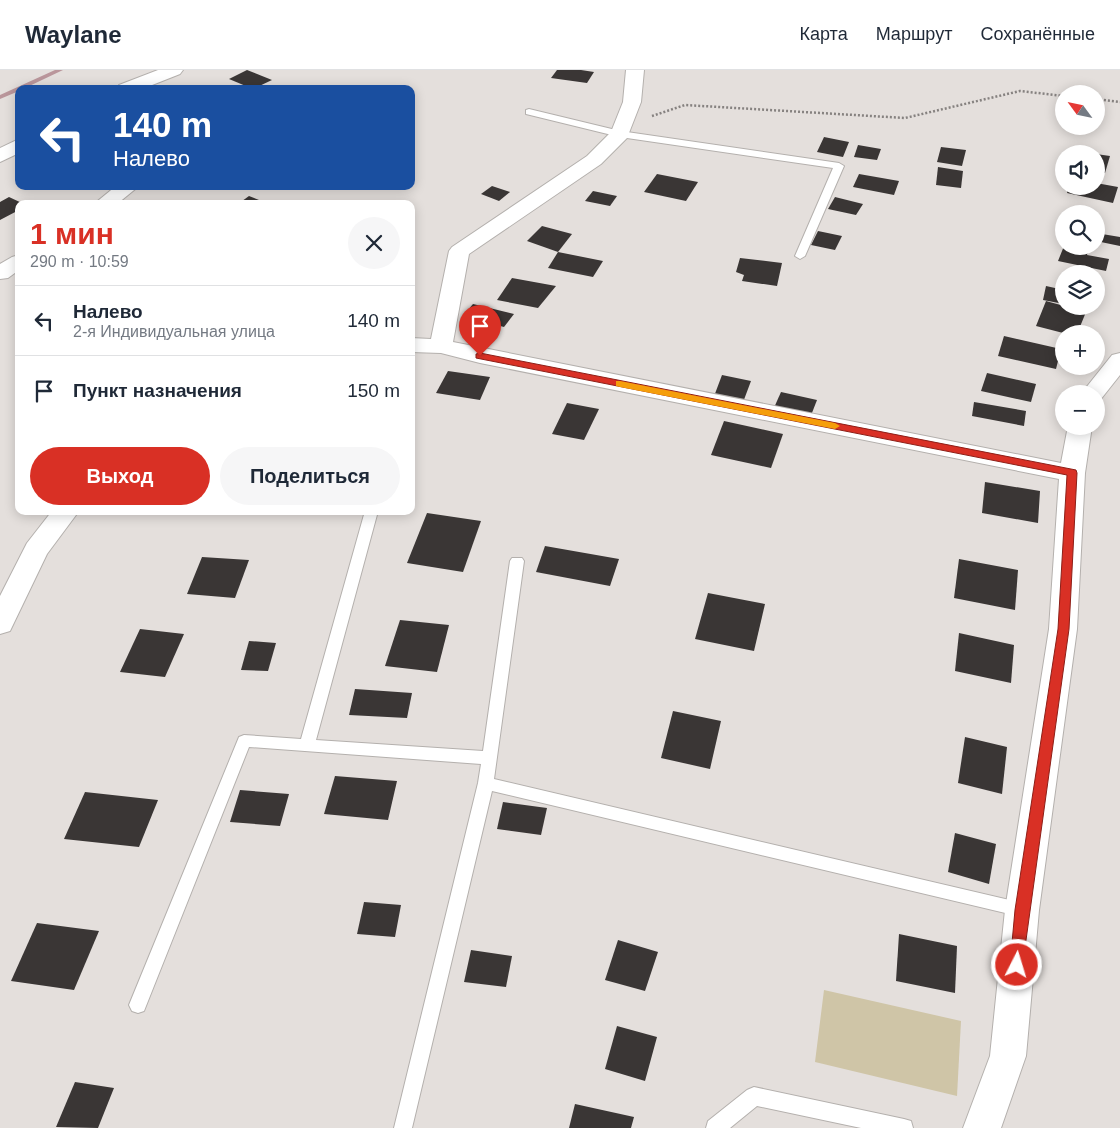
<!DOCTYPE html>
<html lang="ru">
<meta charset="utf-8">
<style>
:root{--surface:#fff;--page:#f6f6f7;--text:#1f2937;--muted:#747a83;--line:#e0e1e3;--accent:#d93025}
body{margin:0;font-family:Arial,sans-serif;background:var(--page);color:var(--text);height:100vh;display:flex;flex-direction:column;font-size:19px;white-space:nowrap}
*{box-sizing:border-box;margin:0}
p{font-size:16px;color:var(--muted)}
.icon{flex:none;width:28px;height:28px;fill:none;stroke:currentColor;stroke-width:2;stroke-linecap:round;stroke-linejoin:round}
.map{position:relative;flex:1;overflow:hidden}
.sheet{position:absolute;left:15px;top:130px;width:400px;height:315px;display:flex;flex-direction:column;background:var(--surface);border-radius:10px;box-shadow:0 2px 12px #0003}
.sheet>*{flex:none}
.hud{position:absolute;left:15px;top:15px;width:400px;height:105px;border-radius:10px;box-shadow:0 2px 12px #0003;background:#1a4fa0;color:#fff;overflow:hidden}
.needle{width:32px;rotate:303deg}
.buttons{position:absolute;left:1055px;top:15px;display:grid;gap:10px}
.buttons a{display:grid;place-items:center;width:50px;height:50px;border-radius:50%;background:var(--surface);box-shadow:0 2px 12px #0003;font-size:25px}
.pin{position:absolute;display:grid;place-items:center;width:42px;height:42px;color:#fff;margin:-51px -21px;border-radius:50% 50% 50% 0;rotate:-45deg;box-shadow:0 0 5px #0007}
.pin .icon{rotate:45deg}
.me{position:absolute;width:55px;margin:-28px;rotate:5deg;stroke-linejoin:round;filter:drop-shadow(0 0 4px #0008)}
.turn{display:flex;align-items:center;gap:18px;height:105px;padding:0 15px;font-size:22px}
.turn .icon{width:65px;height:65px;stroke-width:2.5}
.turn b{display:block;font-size:35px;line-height:42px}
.round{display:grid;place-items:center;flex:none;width:52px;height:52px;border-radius:26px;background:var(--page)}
.summary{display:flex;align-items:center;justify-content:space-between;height:85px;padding:0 15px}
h1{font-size:30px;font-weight:700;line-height:38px;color:var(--accent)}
.button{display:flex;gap:10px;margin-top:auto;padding:10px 15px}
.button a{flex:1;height:58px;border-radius:30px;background:var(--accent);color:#fff;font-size:20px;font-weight:700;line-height:58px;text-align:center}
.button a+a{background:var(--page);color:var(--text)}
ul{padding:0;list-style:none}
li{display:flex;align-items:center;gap:15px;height:70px;padding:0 15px;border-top:1px solid var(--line)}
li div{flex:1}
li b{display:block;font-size:19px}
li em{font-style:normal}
header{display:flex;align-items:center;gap:30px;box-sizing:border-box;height:70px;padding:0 25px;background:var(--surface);border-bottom:1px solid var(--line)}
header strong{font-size:24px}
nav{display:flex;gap:28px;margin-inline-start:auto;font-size:18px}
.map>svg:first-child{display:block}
.green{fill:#cfc5a7}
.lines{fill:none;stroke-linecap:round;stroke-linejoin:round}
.stream{fill:#ba969b;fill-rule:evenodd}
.building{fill:#3a3635}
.lane-casing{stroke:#b4b0ad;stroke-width:2}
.street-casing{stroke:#b4b0ad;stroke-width:2}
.path{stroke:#868280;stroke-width:2.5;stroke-dasharray:2 2;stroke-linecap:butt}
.lane{fill:#fff;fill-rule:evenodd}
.street{fill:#fff;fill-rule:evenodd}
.route{fill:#d93025;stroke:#8d1f18}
.slow{fill:#f59e0b}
</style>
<header>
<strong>Waylane</strong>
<nav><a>Карта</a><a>Маршрут</a><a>Сохранённые</a></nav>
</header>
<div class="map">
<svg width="1120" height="1058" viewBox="0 0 1120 1058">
<rect width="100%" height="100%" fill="#e4dfdc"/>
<path class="green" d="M824,920L961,951L957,1026L815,992Z"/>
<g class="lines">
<path class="stream" d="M55,0H63L23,19H19V21L0,29V25Z"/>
</g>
<g class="building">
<path d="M247,0L272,10L253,19L229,9Z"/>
<path d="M557,0H581L594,2L587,13L551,8Z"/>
<path d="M824,67L849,72L843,87L817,82Z"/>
<path d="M858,75L881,79L877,90L854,87Z"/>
<path d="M941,77L966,80L962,96L937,92Z"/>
<path d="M1096,84L1110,86L1105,103L1096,101Z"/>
<path d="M938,97L963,101L961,118L936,115Z"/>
<path d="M657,104L698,112L686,131L644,122Z"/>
<path d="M859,104L899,111L894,125L853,117Z"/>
<path d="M1096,113L1118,117L1113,133L1067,123L1069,116H1096Z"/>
<path d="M492,116L510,122L499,131L481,124Z"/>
<path d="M593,121L617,126L610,136L585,131Z"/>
<path d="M249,126L269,134H238Z"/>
<path d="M9,127L24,134H19V140L0,150V132Z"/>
<path d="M835,127L863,134L856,145L828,139Z"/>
<path d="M542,156L572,164L558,182L527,171Z"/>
<path d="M818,161L842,166L835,180L811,175Z"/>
<path d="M1096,163L1120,167V176L1096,171Z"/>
<path d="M1064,176L1089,177L1087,185L1109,189L1106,201L1058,191Z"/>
<path d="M558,182L603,191L593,207L548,198Z"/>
<path d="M740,188L782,193L777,216L742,211L744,205L736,202Z"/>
<path d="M512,208L556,216L538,238L497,230Z"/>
<path d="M1046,216L1064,220V234L1043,230Z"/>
<path d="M1046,231L1086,242L1077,264H1067L1036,256Z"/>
<path d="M473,234L514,244L504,257L463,246Z"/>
<path d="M1004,266L1061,279L1056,299L998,286Z"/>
<path d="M448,301L490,307L480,330L436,323Z"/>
<path d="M987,303L1036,314L1031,332L981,321Z"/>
<path d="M722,305L751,311L742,335L713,329Z"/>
<path d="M781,322L817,330L810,348L773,340Z"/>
<path d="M974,332L1026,341L1024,356L972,346Z"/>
<path d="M567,333L599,339L584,370L552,364Z"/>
<path d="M724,351L783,364L771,398L711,385Z"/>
<path d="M985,412L1040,421L1038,453L982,443Z"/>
<path d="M427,443L481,451L463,502L407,493Z"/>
<path d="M545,476L619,489L610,516L536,502Z"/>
<path d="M202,487L249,490L235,528L187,524Z"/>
<path d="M959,489L1018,500L1015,540L954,528Z"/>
<path d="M708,523L765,534L754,581L695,569Z"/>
<path d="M400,550L449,555L437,602L385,596Z"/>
<path d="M140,559L184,564L165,607L120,602Z"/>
<path d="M959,563L1014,575L1011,613L955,601Z"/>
<path d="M249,571L276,573L268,601L241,600Z"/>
<path d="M355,619L412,623L407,648L349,645Z"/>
<path d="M673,641L721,651L710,699L661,688Z"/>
<path d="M965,667L1007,677L1002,724L958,713Z"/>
<path d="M335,706L397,711L388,750L324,744Z"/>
<path d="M240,720L289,724L280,756L230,752Z"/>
<path d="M85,722L158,730L139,777L64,769Z"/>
<path d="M503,732L547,738L541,765L497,759Z"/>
<path d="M955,763L996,774L989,814L948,802Z"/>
<path d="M364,832L401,835L395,867L357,864Z"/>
<path d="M37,853L99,861L74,920L11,911Z"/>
<path d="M899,864L957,876L955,923L896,911Z"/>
<path d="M618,870L658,882L645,921L605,910Z"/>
<path d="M471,880L512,886L506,917L464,912Z"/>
<path d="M617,956L657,967L645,1011L605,999Z"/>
<path d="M75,1012L114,1018L98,1058L56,1057Z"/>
<path d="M575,1034L634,1047L631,1058H569Z"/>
</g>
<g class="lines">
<defs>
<g id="lane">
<path d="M529,39L620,61L839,93L844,96L805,186L800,189L795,186L833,98L620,67L526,44V40Z"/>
<path d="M365,441H378L316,670L483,681L510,491L512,488H522L524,491L494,709L1022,833L1028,835L1030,840L1028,845L1022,847L492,721L412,1058H394L478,713L481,694L249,677L144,941L138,943L132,941L129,935L239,667L244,665L301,669Z"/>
<path d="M754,1017L904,1049L911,1051L913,1058H861L757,1036L730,1058H706L708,1051L747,1020Z"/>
</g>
<g id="street">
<path d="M158,0H183L180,4L142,19H116L119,15Z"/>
<path d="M626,0H644L641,32L627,68L601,94L469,184L453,272L1061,393L1068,356H1092L1085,403L1077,559L1039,840L1026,986L1001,1058H963L990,986L1005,840L1049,559L1059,409L480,293L441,283L411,282V268L431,269L449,181L452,177L587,86L611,62L623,32Z"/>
<path d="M19,69V83L0,92V78Z"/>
<path d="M116,116H139L117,134H94Z"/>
<path d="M19,185V200L8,208L0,209V194L12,187Z"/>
<path d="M1120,283V305L1101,329L1096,331V324H1081L1112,285Z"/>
<path d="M52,441H79L47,484L10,561L0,564V526L27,473Z"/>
</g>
</defs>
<use href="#lane" class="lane-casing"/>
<use href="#street" class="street-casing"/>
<g class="path">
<path d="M1096,29L1120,32"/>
<path d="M652,46L685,35L905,48L1020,21L1064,26"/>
</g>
<use href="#lane" class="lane"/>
<use href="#street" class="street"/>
</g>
<path class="route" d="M480,283L1076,400L1077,403L1069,559L1022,899L1017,901L1012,899L1010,895L1015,840L1058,559L1067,405L476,288V284Z"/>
<path class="slow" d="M616,311H620L835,353L840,356L835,359L620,317L616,316Z"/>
</svg>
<div class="buttons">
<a><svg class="needle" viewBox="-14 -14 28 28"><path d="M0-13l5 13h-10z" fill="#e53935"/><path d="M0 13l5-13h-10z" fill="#747a83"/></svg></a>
<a><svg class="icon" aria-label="sound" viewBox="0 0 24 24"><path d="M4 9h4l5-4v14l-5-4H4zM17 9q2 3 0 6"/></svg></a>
<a><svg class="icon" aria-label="search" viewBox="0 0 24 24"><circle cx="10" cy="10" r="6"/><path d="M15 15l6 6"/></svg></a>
<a><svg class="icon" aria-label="layers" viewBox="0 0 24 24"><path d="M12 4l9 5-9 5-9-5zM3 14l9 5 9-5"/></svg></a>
<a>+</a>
<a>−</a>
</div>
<div class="pin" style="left:480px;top:286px;background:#d93025"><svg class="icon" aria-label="arrive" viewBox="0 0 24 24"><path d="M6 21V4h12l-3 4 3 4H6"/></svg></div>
<svg class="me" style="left:1017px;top:895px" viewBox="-20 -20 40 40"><circle r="17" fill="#d93025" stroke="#fff" stroke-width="3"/><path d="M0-11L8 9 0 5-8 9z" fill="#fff"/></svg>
<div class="hud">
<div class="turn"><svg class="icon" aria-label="left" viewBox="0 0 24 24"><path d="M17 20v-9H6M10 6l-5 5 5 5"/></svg><div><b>140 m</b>Налево</div></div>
</div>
<section class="sheet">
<div class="summary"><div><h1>1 мин</h1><p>290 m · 10:59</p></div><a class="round"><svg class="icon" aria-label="close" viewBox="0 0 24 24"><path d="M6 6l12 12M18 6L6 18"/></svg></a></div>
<ul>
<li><svg class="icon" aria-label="left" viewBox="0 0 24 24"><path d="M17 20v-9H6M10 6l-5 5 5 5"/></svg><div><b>Налево</b><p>2-я Индивидуальная улица</p></div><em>140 m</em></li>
<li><svg class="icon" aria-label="arrive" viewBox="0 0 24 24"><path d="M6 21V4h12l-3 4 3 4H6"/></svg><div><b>Пункт назначения</b></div><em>150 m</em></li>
</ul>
<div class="button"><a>Выход</a><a>Поделиться</a></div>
</section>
</div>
